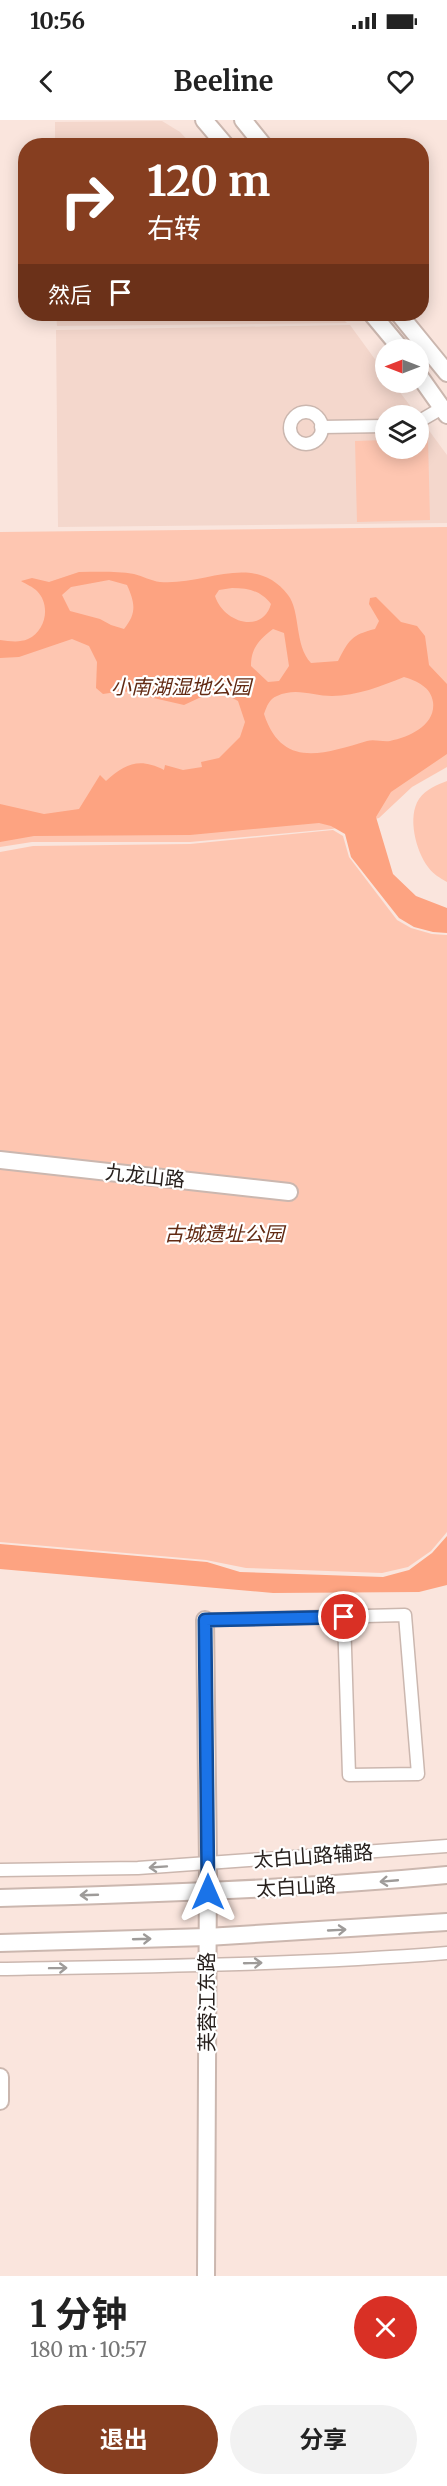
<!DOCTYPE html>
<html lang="zh">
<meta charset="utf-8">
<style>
:root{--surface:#fff;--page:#f2f2f2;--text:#222;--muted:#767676;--accent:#863e20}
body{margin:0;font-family:Merriweather,"Noto Sans SC",serif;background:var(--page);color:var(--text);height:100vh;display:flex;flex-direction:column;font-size:22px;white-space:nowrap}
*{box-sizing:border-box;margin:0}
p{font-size:20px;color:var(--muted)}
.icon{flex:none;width:33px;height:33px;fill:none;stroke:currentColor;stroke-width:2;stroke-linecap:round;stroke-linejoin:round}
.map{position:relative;height:2156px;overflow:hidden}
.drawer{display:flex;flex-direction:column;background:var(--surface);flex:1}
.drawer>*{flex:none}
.banner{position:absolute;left:18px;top:18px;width:411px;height:183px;border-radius:24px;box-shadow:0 3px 15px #0003;background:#863e20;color:#fff;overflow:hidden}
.needle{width:39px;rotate:270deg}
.fabs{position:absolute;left:375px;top:219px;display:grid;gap:12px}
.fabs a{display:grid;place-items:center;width:54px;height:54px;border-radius:50%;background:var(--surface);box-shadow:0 3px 15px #0003;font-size:30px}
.pin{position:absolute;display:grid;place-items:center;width:51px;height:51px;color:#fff;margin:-26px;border:3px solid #fff;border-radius:50%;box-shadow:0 2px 6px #0007}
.me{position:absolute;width:66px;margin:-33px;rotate:0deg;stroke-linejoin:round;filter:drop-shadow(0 0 4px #0008)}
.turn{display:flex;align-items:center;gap:21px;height:126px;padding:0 30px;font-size:27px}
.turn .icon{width:78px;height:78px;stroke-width:2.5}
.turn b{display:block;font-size:42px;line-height:51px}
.then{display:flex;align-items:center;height:57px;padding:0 30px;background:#0003;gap:12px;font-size:22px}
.round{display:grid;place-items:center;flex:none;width:63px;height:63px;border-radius:32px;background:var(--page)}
.summary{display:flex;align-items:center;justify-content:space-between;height:102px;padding:0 30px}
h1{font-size:36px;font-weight:700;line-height:45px}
.primary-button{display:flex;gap:12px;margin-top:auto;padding:12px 30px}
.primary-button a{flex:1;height:69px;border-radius:36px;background:var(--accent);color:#fff;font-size:24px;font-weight:700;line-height:69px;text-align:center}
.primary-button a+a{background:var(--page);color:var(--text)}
.status{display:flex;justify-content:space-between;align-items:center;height:42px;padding:0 30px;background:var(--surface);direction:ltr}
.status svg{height:16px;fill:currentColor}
header{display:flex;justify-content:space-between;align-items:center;height:78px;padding:0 30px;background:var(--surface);font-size:27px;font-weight:700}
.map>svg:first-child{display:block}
.built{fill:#f4d7cc}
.green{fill:#fec6b1}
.water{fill:#fda381;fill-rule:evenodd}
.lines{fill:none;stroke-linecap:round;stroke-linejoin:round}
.street-casing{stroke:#cbb7af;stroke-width:15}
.secondary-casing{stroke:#cbb7af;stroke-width:20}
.street{stroke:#fff;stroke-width:12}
.secondary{stroke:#fff;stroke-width:16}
.oneway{stroke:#9e9b99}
.route-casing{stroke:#114b97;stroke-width:15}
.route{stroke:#1a73e8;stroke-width:10}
.labels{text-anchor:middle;stroke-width:4.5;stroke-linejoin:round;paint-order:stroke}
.park-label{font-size:20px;font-style:italic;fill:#622a13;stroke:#fff}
.street-label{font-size:20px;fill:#27201d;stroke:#fff}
</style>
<div class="status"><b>10:56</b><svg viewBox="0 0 49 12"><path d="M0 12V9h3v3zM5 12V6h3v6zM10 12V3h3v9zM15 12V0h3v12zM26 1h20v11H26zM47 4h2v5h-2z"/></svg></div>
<header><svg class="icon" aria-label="back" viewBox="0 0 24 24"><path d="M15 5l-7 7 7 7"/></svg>Beeline<svg class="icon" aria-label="heart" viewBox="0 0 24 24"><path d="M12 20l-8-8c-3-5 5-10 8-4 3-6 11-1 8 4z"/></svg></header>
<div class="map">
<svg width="447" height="2156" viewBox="0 0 447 2156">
<rect width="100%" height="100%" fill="#fae5dd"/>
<g class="built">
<path d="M162,1L180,12L192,25H55V2Z"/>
<path d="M56,194H338L347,203L57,206Z"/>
<path d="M350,205L385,253L386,262L393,263L417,295L386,296V328H418L419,297L447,335V403L58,407L56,210Z"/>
</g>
<g class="green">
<path d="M419,319H428L430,400L357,402L355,321L385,320L386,328H418Z"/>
<path d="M447,407V647L412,667L379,698L332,709L190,722H32L0,727V412Z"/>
<path d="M447,661V762C440,758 433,754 428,747C416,731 407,697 419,679C426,669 437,665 447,661Z"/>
<path d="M333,710L343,716L349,737L397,800L411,808L432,814L447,815V1412L431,1431L408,1447L382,1453L246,1448L206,1440L0,1422V732L33,726L190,724Z"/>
</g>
<g class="water">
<path d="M79,452C98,452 116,451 134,454C143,456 151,461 160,462C205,466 254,431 288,475C301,492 294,525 311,543L338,541C349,520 351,515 375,509L379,501L369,484L370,478L376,477L401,502L417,506L425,516L429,545L447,564V634L391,672L376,697L393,754L416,776L447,788V813L433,812L414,807L399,798L351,737L345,714L331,706L319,703L190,715L34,716L0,722V684L44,694L79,689L100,655L106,661C125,644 139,637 164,650L165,645L183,650L202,647L201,642L219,638L240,617L245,602L238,581L223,573L199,578L184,585L123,571L103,574L96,568L97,542L89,526L72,519L19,537L0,538V520C9,521 19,523 28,519C46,511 51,485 37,471C33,467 26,464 21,461L32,458L49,462ZM109,460L127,465C135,483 137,493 124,509L111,505L100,499L70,491L62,475L71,467ZM232,468C249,468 261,471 271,484C262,515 223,502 215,476L219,470ZM273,509L284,513L289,546L279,561L268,562L251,546C251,528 259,520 273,509ZM404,557C417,561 431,567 433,582C436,605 410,617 390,621C382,622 374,619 367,621C323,634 282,649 264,594C267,586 269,579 277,576C296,567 313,576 332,576C357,576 381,566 404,557Z"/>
<path d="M447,1416V1465L419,1472L273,1473L0,1449V1424L207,1442L240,1452L383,1457L409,1450L432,1433Z"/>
</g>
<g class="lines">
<defs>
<g id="street">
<circle cx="306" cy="308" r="16"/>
<path d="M418,302L442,288"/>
<path d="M321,307L386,306"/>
<path d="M205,1500L405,1495L418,1654L349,1655L344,1497"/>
<path d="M0,1750L138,1748L447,1726"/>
<path d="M0,1849C149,1846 299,1845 447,1833"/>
</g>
<g id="secondary">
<path d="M204,0L226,26"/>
<path d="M243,0L264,26"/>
<path d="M372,194L402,230"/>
<path d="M399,194L447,253"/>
<path d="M418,254L447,295"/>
<path d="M0,1040L289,1072"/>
<path d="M205,1500L208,1744L206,2156"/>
<path d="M0,1778C149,1774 298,1769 447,1755"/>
<path d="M0,1823L207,1817L447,1802"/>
<path d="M0,1957V1981"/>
</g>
</defs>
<use href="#street" class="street-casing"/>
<use href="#secondary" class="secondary-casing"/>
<use href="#street" class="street"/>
<use href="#secondary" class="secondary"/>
</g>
<defs><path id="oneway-shaft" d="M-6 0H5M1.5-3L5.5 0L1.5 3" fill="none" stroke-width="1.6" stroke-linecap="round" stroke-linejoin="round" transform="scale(1.5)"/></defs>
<g class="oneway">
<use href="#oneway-shaft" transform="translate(158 1747) rotate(176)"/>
<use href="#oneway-shaft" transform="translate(389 1761) rotate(175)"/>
<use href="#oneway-shaft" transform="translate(89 1775) rotate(178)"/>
<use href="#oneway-shaft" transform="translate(337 1810) rotate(-3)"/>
<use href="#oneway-shaft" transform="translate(142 1819) rotate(-2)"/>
<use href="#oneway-shaft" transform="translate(253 1843) rotate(-2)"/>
<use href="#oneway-shaft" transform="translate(58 1848) rotate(-1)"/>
</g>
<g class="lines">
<defs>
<path id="route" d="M208,1772L205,1500L344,1497"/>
</defs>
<use href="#route" class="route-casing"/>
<use href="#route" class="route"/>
</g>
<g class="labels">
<g class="park-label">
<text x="181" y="574">小南湖湿地公园</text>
<text x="224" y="1121">古城遗址公园</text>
</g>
<g class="street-label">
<text transform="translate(145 1056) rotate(6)" y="7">九龙山路</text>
<text transform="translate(313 1736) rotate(-4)" y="7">太白山路辅路</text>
<text transform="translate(296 1767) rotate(-3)" y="7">太白山路</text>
<text transform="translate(207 1882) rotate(-90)" y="7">芙蓉江东路</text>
</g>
</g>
</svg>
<div class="fabs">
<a><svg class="needle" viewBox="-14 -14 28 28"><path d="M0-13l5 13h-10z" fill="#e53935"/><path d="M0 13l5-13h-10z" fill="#767676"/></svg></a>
<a><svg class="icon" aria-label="layers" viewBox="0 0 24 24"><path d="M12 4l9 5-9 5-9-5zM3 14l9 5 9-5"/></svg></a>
</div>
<div class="pin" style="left:344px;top:1497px;background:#d93025"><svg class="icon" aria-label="arrive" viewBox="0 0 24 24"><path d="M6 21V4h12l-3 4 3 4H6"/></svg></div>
<svg class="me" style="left:208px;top:1772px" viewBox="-20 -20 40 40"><path d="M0-17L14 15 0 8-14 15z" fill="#1a73e8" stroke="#fff" stroke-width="4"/></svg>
<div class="banner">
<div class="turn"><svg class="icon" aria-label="right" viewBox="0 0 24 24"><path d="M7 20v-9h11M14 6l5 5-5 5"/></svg><div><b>120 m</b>右转</div></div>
<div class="then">然后<svg class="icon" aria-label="arrive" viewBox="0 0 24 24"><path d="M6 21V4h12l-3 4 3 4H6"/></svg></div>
</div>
</div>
<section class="drawer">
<div class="summary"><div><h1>1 分钟</h1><p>180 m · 10:57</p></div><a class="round" style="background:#d93025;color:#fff"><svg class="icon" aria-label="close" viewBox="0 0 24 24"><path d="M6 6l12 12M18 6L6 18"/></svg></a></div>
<div class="primary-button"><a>退出</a><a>分享</a></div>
</section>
